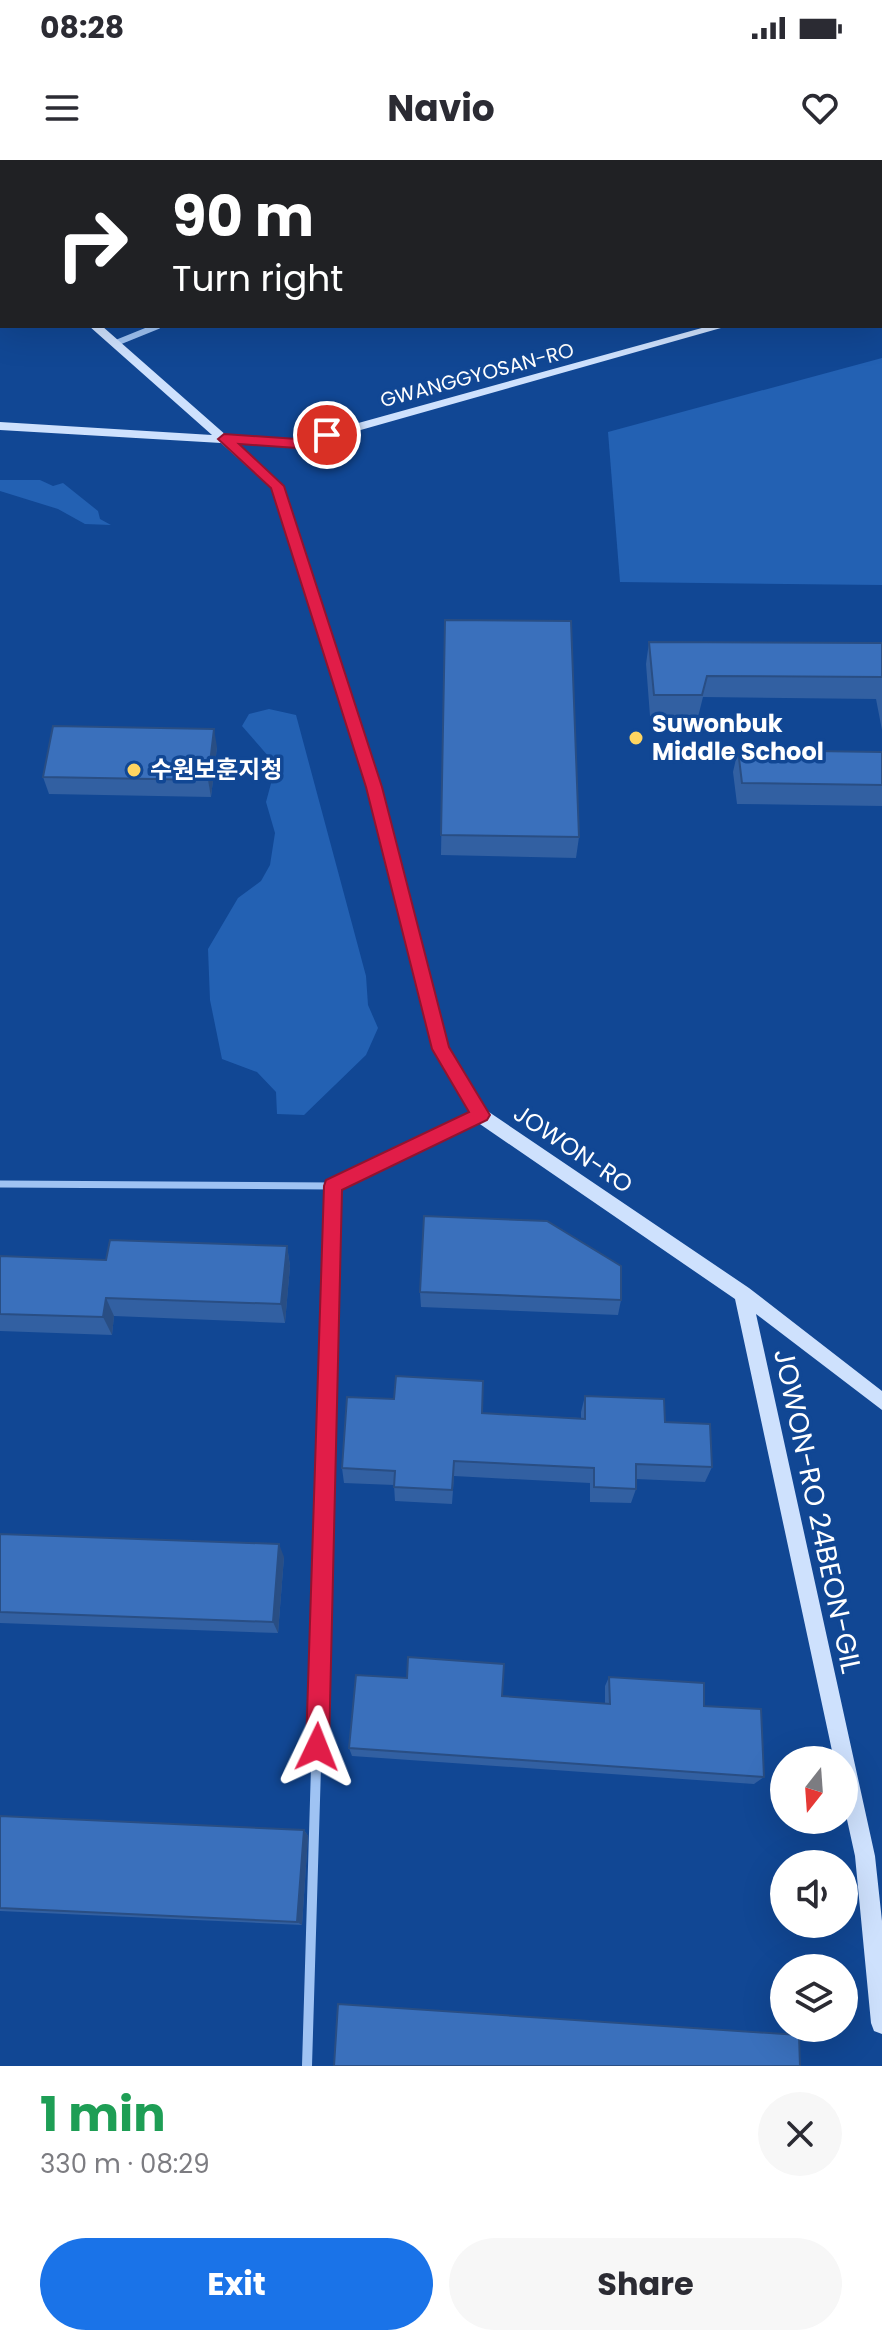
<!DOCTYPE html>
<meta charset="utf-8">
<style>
:root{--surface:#fff;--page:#f7f7f7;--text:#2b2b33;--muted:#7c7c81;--accent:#1a73e8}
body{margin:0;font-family:Poppins,"Noto Sans KR",sans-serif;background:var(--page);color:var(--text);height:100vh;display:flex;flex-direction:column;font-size:30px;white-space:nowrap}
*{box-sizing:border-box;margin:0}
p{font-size:26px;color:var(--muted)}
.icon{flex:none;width:44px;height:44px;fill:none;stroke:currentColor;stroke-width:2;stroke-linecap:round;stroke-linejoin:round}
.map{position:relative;height:1906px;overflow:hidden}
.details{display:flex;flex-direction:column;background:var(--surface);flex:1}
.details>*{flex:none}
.guide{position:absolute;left:0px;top:0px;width:882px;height:168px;box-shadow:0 8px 32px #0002;background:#202124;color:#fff;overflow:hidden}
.needle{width:52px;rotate:197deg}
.buttons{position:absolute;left:770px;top:1586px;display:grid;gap:16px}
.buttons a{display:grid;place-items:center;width:88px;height:88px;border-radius:50%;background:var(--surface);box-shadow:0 8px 32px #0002;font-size:40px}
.pin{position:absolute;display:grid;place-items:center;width:68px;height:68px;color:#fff;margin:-34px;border:4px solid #fff;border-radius:50%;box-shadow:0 2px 8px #0007}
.me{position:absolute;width:88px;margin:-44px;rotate:2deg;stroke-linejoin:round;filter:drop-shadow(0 0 6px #0008)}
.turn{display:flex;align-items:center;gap:28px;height:168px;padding:0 40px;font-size:36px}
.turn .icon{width:104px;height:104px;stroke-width:2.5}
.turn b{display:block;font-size:56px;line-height:68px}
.round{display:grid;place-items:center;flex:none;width:84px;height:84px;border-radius:42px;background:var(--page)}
.headline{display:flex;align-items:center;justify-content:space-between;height:136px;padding:0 40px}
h1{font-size:48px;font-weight:700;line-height:60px;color:#1e9e55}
.cta{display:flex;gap:16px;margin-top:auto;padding:16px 40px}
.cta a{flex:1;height:92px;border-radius:48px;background:var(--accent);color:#fff;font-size:32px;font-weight:700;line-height:92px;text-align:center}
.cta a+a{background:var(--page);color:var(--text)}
.status{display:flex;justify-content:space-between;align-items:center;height:56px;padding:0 40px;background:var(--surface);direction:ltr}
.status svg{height:22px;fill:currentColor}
header{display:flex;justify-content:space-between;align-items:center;height:104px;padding:0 40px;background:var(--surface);font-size:36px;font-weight:700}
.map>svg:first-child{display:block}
.green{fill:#2361b3}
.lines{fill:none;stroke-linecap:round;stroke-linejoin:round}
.path{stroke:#9fc3f3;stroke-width:4;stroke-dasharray:3 4;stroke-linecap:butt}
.street-far2{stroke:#9fc3f3;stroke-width:6}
.street-far1{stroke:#9fc3f3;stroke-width:7}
.street{stroke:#9fc3f3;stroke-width:10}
.secondary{fill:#cee1fd;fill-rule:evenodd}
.wall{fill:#3260a2}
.shaded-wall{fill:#294e84}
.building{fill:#3a70bc;stroke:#294e84;stroke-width:2}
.route{fill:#e11d48;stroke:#92132f;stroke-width:2}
.poi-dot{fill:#ffd561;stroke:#114794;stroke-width:3}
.labels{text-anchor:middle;stroke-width:7;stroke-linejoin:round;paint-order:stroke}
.far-street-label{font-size:20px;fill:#fff;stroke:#114794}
.poi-label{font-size:24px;font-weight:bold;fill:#fff;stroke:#114794;text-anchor:start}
.street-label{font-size:24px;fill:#fff;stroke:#114794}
.near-street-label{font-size:28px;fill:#fff;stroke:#114794}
</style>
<div class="status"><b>08:28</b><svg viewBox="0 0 49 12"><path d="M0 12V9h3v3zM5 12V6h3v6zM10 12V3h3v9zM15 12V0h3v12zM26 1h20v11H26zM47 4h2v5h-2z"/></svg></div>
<header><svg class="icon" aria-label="menu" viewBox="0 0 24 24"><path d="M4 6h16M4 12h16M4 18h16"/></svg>Navio<svg class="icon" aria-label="heart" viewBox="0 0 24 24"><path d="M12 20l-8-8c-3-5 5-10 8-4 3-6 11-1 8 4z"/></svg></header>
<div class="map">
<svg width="882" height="1906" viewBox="0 0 882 1906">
<rect width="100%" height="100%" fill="#114794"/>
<g class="green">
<path d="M882,198V425L620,422L608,272Z"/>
<path d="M0,320H40L53,326L63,323L98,351L100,359L111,365L85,364L58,349L0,331Z"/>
<path d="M269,549L296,555L366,816L368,845L378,868L366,895L304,955L277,954L276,932L257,912L222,899L210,840L208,789L238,738L261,721L270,705L275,673L266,642L276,605L242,566L249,554Z"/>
</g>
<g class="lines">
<path class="path" d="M93,2L98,0"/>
<g class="street-far2">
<path d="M656,0L660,2"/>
<path d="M136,2L140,0"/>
<path d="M366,2L369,0"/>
<path d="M574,2L579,0"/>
<path d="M116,183L158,166"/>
</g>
<g class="street-far1">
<path d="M0,1024L333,1026L480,955"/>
<path d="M330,1111L333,1026"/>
</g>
<path class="street" d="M307,1906L331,1109"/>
<g class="secondary">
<rect x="0" y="88" width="2" height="7"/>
<rect x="880" y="119" width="2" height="6"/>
<path d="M89,166H102L227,276L297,280L709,166H728L297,288L237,284L283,326L381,627L448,888L486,950L749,1128L882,1231V1250L756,1154L875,1696L882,1761V1874L874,1871L871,1863L855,1696L844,1646V1600H834L735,1139L474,960L435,894L367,627L271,328L221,283L0,270V262L212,275Z"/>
</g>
</g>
<g class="wall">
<path d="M445,460L579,677L576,698L441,695Z"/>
<path d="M649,482L882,483V570L876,539L703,537L698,557L650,556L646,504Z"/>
<path d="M217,587L211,637L49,634L43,617Z"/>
<path d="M738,590L882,592V646L737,644L733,612Z"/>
<path d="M287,1086L290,1106L285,1163L114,1156L112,1175L0,1171V1096L106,1100Z"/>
<path d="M420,1132L621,1140L618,1155L421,1147Z"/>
<path d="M585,1236L665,1262L712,1307L705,1322L636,1319V1329L631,1343L590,1342V1323L454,1316L452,1344L395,1341L394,1325L344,1323L342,1308L394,1239L482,1253L581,1258V1252Z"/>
<path d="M0,1374L284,1397L278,1473L0,1463Z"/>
<path d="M609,1517L704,1546L764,1617L754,1624L352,1596L349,1588L407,1518L502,1536L605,1544V1526Z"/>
<path d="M0,1656L304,1670L308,1676L302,1765L0,1751Z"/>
</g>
<g class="shaded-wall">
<path d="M214,569L217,587L211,637L208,620Z"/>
<path d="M287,1086L290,1106L285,1163L281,1144Z"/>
<path d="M106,1138L114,1156L112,1175L103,1157Z"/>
<path d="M279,1384L284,1397L278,1473L273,1462Z"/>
<path d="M304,1670L308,1676L302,1765L297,1762Z"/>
</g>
<g class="building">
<path d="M445,460L571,461L579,677L441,675Z"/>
<path d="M649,482L882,483V517L707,516L702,535H654Z"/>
<path d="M53,566L214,569L208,620L43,617Z"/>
<path d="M738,590L882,592V625L742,623Z"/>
<path d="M424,1056L547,1061L621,1106V1140L420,1132Z"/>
<path d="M110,1080L287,1086L281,1144L106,1138L103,1157L0,1154V1096L106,1100Z"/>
<path d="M396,1216L483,1221L482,1253L585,1259V1236L664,1239L665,1262L710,1264L712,1307L636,1304V1329L594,1327V1308L454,1301L452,1330L394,1327L395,1311L342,1308L347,1237L394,1239Z"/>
<path d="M0,1374L279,1384L273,1462L0,1452Z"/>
<path d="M408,1497L504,1504L502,1536L610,1544L609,1517L704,1523V1546L761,1549L764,1617L349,1588L356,1515L407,1518Z"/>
<path d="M0,1656L304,1670L297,1762L0,1748Z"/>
<path d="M338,1844L799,1875L800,1906H334Z"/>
</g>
<path class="route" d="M327,271L332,272V278L297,288L239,284L284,326L382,627L449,887L490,955L487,960L342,1030L329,1587L325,1595L317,1599L309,1595L306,1587L324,1026L326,1020L469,952L432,889L366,627L271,328L218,279L224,274L297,279Z"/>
<g class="poi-dot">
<circle cx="636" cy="578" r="8"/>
<circle cx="134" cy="610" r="8"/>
</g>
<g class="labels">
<g class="far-street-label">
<text transform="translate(477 215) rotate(-15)" y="7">GWANGGYOSAN-RO</text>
</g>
<g class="poi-label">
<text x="652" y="572">Suwonbuk<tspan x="652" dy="28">Middle School</tspan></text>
<text x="150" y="618">수원보훈지청</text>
</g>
<g class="street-label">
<text transform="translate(573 989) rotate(34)" y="8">JOWON-RO</text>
</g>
<g class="near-street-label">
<text transform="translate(818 1351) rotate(78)" y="10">JOWON-RO 24BEON-GIL</text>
</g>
</g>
</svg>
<div class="buttons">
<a><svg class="needle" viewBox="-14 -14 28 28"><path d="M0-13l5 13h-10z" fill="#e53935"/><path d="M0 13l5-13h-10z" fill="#7c7c81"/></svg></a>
<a><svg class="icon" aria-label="sound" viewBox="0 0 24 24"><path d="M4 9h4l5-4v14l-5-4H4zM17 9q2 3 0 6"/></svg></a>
<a><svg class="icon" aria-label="layers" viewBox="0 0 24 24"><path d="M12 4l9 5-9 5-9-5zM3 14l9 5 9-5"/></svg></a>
</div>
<div class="pin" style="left:327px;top:275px;background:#d93025"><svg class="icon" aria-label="arrive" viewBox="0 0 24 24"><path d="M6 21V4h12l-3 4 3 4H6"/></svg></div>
<svg class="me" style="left:317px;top:1587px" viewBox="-20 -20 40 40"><path d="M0-17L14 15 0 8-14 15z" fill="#e11d48" stroke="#fff" stroke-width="4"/></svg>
<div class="guide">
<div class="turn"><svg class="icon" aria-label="right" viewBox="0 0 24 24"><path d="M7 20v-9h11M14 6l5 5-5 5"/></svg><div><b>90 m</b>Turn right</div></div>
</div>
</div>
<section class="details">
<div class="headline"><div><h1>1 min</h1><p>330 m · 08:29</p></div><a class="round"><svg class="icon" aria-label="close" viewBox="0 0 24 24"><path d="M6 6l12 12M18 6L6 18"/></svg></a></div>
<div class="cta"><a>Exit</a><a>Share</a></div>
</section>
